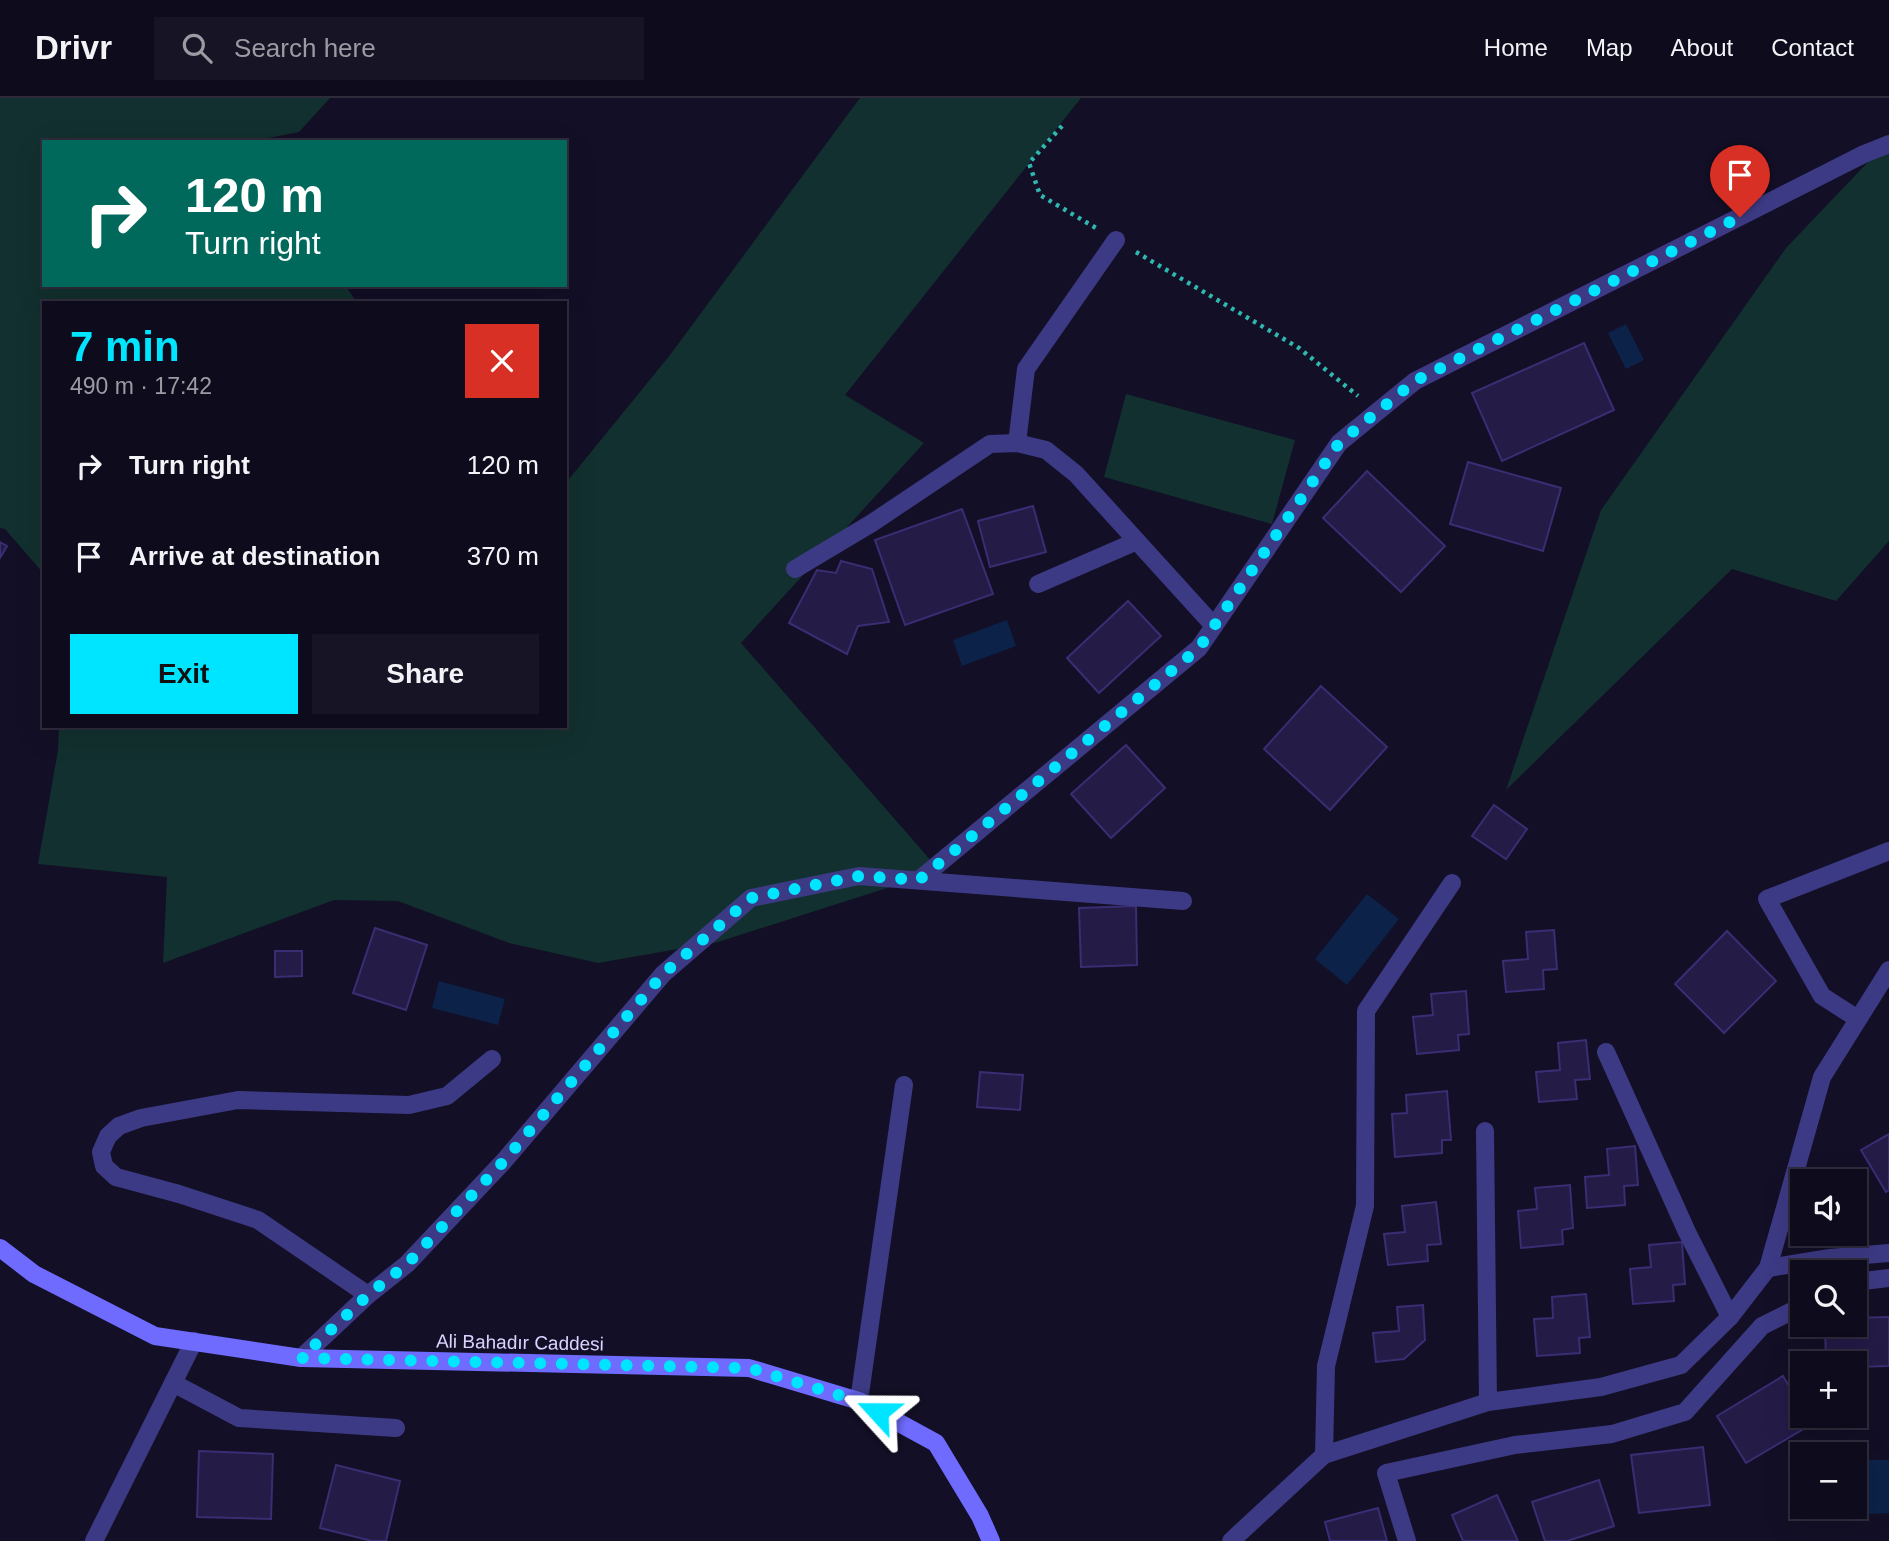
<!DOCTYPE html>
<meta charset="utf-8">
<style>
:root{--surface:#0e0b1c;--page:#171425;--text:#f1f3f6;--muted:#9b9ba3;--line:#2e2b3b;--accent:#00e5ff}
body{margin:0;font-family:Arial,sans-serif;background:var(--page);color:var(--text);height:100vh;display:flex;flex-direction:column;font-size:26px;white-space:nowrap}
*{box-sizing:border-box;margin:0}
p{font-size:23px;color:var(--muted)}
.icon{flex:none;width:38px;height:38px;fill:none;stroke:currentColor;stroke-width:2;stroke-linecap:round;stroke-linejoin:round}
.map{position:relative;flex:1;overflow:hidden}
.details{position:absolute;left:42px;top:203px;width:525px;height:427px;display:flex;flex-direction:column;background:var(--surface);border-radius:0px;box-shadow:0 7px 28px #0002,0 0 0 2px var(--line)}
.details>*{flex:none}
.top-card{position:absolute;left:42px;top:42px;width:525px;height:147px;border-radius:0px;box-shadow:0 7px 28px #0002,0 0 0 2px var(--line);background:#00695c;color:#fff;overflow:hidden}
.fabs{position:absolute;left:1790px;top:1071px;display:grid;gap:14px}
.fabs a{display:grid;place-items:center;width:77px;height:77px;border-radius:0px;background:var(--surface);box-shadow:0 7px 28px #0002,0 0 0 2px var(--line);font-size:35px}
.pin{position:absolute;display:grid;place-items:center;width:60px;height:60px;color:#fff;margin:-72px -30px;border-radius:50% 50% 50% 0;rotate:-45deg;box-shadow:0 0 7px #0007}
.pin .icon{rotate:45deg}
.me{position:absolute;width:77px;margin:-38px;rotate:294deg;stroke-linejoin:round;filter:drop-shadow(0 0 5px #0008)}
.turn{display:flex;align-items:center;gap:24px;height:147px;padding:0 28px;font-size:32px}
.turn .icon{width:91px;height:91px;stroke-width:2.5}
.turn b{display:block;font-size:49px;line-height:60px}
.round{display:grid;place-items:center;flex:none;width:74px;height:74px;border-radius:0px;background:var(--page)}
.summary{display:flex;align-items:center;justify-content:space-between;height:119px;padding:0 28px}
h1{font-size:42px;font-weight:700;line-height:52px;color:var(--accent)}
.action{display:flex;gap:14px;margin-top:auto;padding:14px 28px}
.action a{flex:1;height:80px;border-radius:0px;background:var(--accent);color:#111;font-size:28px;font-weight:700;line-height:80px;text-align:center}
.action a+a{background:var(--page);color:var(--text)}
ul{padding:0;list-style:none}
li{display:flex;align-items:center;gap:21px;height:91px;padding:0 28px}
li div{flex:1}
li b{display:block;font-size:26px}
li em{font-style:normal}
header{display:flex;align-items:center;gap:42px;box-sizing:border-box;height:98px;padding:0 35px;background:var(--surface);border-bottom:2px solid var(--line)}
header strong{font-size:33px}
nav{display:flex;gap:38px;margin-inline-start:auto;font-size:24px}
.search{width:490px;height:63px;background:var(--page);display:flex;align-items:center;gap:18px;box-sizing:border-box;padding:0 24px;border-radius:0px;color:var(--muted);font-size:26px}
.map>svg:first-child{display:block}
.green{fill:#12302f}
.water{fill:#0c2248}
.building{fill:#241b47;stroke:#3b2d73;stroke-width:2}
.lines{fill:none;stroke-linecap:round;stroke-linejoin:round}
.path{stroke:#2fb8b0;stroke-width:4.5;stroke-dasharray:3.5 5;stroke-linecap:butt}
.service{stroke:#3d3a85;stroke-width:18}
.minor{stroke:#3d3a85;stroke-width:18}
.secondary{stroke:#6f6bff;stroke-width:18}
.route{stroke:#00e5ff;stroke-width:12;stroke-dasharray:0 21.6}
.labels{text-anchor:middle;stroke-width:5;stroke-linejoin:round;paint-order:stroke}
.street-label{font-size:19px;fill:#d9d4ff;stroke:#130f26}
</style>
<header>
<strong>Drivr</strong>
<div class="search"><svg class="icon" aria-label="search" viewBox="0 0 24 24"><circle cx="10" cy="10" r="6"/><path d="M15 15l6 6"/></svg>Search here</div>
<nav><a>Home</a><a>Map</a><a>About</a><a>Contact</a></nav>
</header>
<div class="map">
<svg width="1889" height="1443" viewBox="0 0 1889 1443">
<rect width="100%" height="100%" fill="#130f26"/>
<g class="green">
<path d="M0,0H330L299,34L248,44H44V187H345L357,205H44V476L5,431L0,430Z"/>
<path d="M860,0H1081L845,297L924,345L741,545L940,773L718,844L598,865L509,845L398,803L334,802L163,865L167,779L38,766L58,652L59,628H565V386L670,257Z"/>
<path d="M1889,42V443L1836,503L1732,471L1506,692L1601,412L1786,150Z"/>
<path d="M1126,296L1295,342L1272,426L1104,379Z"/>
</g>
<g class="water">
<path d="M1626,226L1644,262L1626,271L1608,235Z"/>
<path d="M1007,522L1016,548L962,568L953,542Z"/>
<path d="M1367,796L1399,821L1347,887L1315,861Z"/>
<path d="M439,883L505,901L498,927L432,910Z"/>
<path d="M1868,1362H1889V1415C1881,1415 1871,1417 1864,1415C1848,1409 1857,1392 1869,1388Z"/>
</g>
<g class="building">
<path d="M1584,245L1614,312L1502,363L1472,295Z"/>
<path d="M1468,364L1561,390L1543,453L1450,426Z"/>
<path d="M1367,373L1445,448L1401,494L1323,420Z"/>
<path d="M1033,408L1046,454L990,469L978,423Z"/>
<path d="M962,411L993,496L905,527L875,442Z"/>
<path d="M0,444L7,448L0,460Z"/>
<path d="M841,463L872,471L889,524L858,528L847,556L789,525L817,472L836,475Z"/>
<path d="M1128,503L1161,538L1099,595L1067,560Z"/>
<path d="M1321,588L1387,649L1330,712L1264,651Z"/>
<path d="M1126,647L1165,690L1111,740L1071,696Z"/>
<path d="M1494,707L1527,731L1506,761L1472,738Z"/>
<path d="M1136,808L1137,867L1081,869L1079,810Z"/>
<path d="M375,830L427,847L406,912L353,895Z"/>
<path d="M1554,832L1557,871L1543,872L1544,891L1506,894L1503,863L1528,861L1526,834Z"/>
<path d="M1727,833L1776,883L1724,935L1675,886Z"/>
<path d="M275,853H302V878L275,879Z"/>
<path d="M1466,893L1469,936L1458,937L1459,952L1417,956L1413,919L1433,917L1431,896Z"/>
<path d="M1586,942L1590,981L1575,982L1577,1001L1539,1004L1536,974L1560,972L1558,945Z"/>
<path d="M980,974L1023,977L1020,1012L977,1009Z"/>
<path d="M1447,993L1451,1042H1442V1055L1395,1059L1392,1016L1407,1015L1406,997Z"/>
<path d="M1889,1036V1092L1886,1094L1861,1052Z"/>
<path d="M1635,1048L1638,1087L1624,1088L1625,1107L1587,1110L1585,1079L1609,1077L1607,1051Z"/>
<path d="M1570,1087L1573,1130L1562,1132L1563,1146L1521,1150L1518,1113L1537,1111L1535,1090Z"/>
<path d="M1436,1104L1441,1146L1427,1147L1428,1163L1388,1167L1384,1136L1405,1134L1402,1108Z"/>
<path d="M1682,1144L1685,1186L1673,1187L1674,1203L1633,1206L1630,1171L1651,1169L1649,1147Z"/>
<path d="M1586,1196L1590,1239L1579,1240L1580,1255L1537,1258L1534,1221L1553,1220L1552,1199Z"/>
<path d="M1423,1207L1425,1242L1404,1261L1376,1264L1373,1235L1399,1233L1397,1209Z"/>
<path d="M1889,1219V1268L1855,1269V1265H1826L1825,1227H1855V1220Z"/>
<path d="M1783,1278L1802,1310V1318H1807L1812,1326L1746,1365L1717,1318Z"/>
<path d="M1703,1349L1710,1407L1639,1415L1631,1357Z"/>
<path d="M199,1353L273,1356L271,1421L197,1419Z"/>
<path d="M336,1367L400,1383L386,1443H372L320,1430Z"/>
<path d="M1599,1382L1614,1428L1567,1443H1545L1532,1404Z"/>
<path d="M1497,1397L1518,1443H1463L1452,1417Z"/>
<path d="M1378,1410L1387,1443H1330L1325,1424Z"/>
</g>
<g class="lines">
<g class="path">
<path d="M1062,28L1029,65L1040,97L1096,130"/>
<path d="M1136,154L1299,250L1358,298"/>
</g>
<g class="service">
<path d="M1855,1184L1889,1180"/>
<path d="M1407,1443L1386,1375L1515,1347L1612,1336L1685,1314L1762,1228L1802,1208"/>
</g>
<g class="minor">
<path d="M1017,345L1026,271L1116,142"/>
<path d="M795,471L872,425L990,346L1017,345L1046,352L1076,376L1214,528"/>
<path d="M1038,486L1137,443"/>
<path d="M919,782L1199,550L1339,345L1415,283L1864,56L1889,46"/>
<path d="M1858,921L1822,898L1767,801L1889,753"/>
<path d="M1606,954L1687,1134L1730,1219"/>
<path d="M1485,1033L1488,1304"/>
<path d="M1768,1170L1830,1160L1889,1155"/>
<path d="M368,1197L258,1122L179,1096L116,1079L104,1068L101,1054L108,1038L119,1028L141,1020L238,1002L409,1007L447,998L492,961"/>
<path d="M301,1260L368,1197L407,1166L504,1063L663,876L751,800L859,778L1183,803"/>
<path d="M173,1285L239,1320L396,1330"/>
<path d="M859,1303L904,987"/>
<path d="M1324,1357L1326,1268L1365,1108L1366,913L1452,785"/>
<path d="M94,1443L194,1243"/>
<path d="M1231,1443L1324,1357L1488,1304L1601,1289L1681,1267L1730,1219L1768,1170L1822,979L1889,872"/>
</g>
<path class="secondary" d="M0,1150L34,1176L155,1238L301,1260L749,1270L859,1303L936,1345L980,1418L991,1443"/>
</g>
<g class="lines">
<path class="route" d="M878,1314L859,1303L749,1270L301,1260L368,1197L407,1166L504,1063L663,876L751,800L859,778L919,782L1199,550L1339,345L1415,283L1740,119"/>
</g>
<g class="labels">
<g class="street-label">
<text transform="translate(520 1244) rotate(1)" y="7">Ali Bahadır Caddesi</text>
</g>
</g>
</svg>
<div class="fabs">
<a><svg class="icon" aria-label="sound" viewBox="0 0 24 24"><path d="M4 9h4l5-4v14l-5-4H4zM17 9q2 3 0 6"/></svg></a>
<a><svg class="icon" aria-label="search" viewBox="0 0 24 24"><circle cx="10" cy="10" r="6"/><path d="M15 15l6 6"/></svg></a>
<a>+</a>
<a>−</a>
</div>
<div class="pin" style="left:1740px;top:119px;background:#d93025"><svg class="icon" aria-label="arrive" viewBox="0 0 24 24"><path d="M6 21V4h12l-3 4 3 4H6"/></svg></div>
<svg class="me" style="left:878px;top:1314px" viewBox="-20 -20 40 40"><path d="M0-17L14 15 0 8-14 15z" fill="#00e5ff" stroke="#fff" stroke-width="4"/></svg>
<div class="top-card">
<div class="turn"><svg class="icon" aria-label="right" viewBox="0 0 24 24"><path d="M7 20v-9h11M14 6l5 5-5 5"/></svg><div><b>120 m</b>Turn right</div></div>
</div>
<section class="details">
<div class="summary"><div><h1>7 min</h1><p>490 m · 17:42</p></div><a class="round" style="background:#d93025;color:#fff"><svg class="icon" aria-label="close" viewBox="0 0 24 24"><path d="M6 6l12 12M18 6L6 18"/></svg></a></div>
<ul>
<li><svg class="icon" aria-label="right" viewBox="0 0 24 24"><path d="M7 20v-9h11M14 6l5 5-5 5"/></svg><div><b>Turn right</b></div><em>120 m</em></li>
<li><svg class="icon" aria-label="arrive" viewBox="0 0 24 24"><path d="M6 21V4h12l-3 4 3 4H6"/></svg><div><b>Arrive at destination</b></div><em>370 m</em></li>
</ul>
<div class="action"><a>Exit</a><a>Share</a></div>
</section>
</div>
